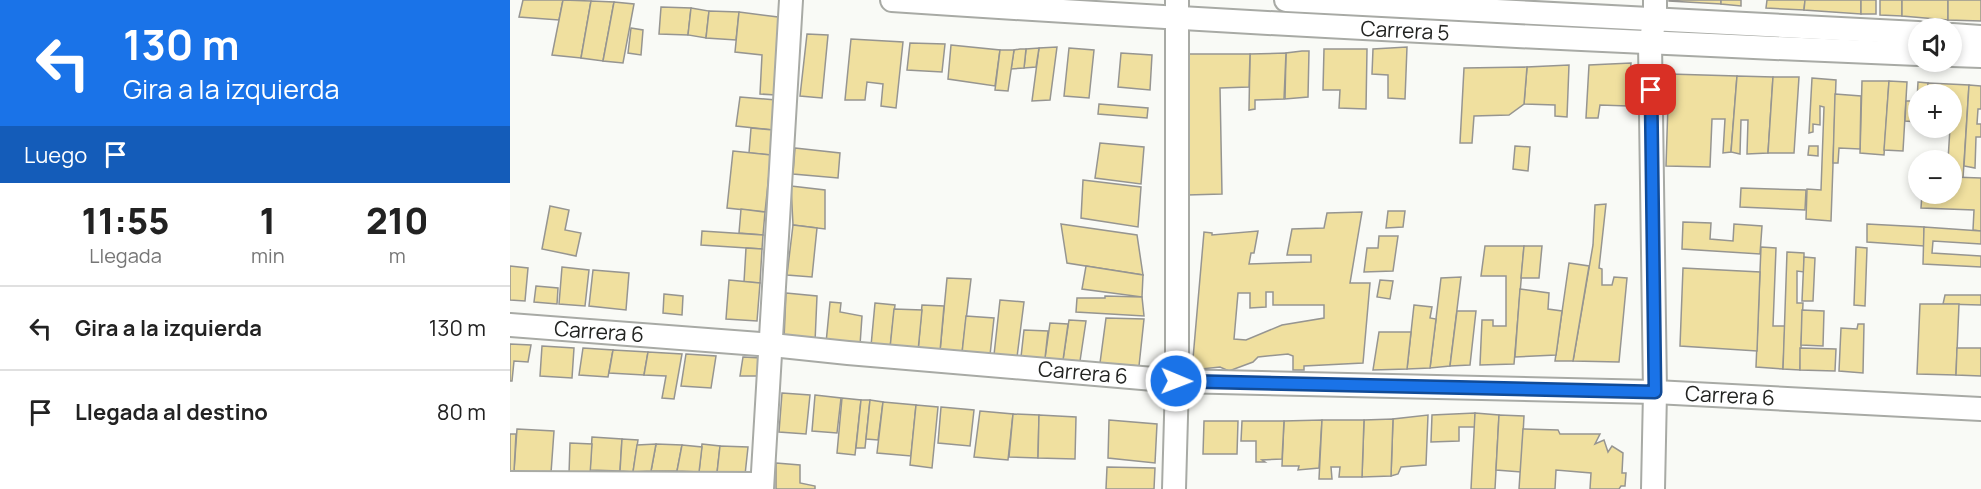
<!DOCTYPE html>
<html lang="es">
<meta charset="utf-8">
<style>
:root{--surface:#fff;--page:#f6f6f6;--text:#222;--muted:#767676;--line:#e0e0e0}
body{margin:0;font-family:Manrope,sans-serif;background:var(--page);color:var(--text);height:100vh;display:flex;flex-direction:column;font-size:22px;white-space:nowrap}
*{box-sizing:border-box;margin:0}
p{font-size:20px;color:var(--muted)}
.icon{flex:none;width:33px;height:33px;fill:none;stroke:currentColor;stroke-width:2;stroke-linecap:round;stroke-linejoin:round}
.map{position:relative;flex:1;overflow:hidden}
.details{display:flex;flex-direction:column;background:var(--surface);width:510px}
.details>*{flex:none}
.hud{background:#1a73e8;color:#fff;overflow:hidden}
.fabs{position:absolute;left:1398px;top:18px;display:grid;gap:12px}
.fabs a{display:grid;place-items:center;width:54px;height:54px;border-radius:50%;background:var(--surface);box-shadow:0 3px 9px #0003;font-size:30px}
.pin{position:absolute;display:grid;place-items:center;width:51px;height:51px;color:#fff;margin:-26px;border-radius:12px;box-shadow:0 3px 9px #0006}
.me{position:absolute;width:66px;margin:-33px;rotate:91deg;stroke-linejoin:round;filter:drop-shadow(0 0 4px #0008)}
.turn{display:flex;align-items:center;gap:21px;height:126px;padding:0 24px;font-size:27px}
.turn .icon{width:78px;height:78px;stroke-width:2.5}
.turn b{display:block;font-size:42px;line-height:51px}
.then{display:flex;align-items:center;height:57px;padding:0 24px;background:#0003;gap:12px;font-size:22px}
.eta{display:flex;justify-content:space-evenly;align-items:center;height:102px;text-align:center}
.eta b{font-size:36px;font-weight:800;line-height:42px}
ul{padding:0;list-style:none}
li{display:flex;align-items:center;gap:18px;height:84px;padding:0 24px;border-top:2px solid var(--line)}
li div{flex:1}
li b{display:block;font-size:22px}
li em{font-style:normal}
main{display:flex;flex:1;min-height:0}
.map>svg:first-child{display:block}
.building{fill:#f0e09f;stroke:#969591;stroke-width:1.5;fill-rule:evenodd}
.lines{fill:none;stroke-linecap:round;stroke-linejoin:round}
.minor-casing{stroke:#a8aaa5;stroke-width:26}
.minor{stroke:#fff;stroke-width:22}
.route-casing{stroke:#114b97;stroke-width:15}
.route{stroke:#1a73e8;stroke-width:10}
.labels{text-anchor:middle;stroke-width:4.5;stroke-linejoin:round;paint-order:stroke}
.street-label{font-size:21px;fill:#232422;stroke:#fff}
</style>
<main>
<section class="details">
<div class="hud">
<div class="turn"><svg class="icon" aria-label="left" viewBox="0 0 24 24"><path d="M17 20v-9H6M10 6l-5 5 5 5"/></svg><div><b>130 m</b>Gira a la izquierda</div></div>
<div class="then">Luego<svg class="icon" aria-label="arrive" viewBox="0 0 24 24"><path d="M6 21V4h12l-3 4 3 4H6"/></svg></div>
</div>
<div class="eta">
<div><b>11:55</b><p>Llegada</p></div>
<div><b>1</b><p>min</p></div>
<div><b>210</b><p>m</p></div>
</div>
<ul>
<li><svg class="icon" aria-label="left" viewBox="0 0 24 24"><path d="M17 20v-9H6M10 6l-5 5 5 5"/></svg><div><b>Gira a la izquierda</b></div><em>130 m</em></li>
<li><svg class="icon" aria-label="arrive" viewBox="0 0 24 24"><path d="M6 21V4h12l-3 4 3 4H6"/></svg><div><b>Llegada al destino</b></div><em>80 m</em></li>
</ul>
</section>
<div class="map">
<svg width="1471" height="489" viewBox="0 0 1471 489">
<rect width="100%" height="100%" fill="#f9faf6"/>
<g class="building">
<path d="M13,0H53L49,20L9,17Z"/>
<path d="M53,0L81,1L71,58L42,55Z"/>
<path d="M1159,0H1211V4L1159,1Z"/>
<path d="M1211,0H1231V6L1211,4Z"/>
<path d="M1257,0H1295L1294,10L1256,8Z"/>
<path d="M1295,0H1351V14L1294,10Z"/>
<rect x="1351" y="0" width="15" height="14"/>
<path d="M1370,0H1392V16L1370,15Z"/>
<path d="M1392,0H1438V20L1392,16Z"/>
<path d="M1438,0H1471V21L1438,20Z"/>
<path d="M81,1L104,2L93,61L71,58Z"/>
<path d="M104,2L124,4L113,63L93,61Z"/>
<path d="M151,7L181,8L178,35L149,34Z"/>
<path d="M181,8L199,11L196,38L178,35Z"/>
<path d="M199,11L229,12L226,40L196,38Z"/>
<path d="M229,12L268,17L272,25L266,95L250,94L252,55L225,52Z"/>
<path d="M121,28L133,30L131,55L118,53Z"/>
<path d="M297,34L318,35L312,98L290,96Z"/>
<path d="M341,39L393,42L386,108L371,106L373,84L357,82L355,100H335Z"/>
<path d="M400,43L435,44L432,72L397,70Z"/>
<path d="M441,45L490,50L485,86L438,79Z"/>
<path d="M547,47L540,100L522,101L529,48Z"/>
<path d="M897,47L895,99L878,98V75L862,74L863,49Z"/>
<path d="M529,48L526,67L514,68L516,49Z"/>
<path d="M559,48L584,50L579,98L554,96Z"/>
<path d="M510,49H516L514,68L501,69L504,50Z"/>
<path d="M814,49H857L856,109L829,108L830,90H813Z"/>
<path d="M490,50H504L498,91L485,90Z"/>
<path d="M792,51H799L798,97L775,99L776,53Z"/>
<path d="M611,53L642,55L640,90L608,87Z"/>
<path d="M776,53L774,99L745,100V109L739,110L740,54Z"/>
<path d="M676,54H740L739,87L710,88L712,194L677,195Z"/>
<path d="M1121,63L1118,106L1090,105L1088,118H1076L1079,65Z"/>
<path d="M1059,65L1057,117L1045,116V105L1014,104L1017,67Z"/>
<path d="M1017,67L1014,104L999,115L964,116L962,143H950L954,68Z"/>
<path d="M1159,74L1227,76L1221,152L1213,153L1215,119H1202L1200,167L1156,166Z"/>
<path d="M1227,76L1263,77L1258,153L1237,154L1238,120H1231L1230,154L1221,152Z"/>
<path d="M1263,77H1289L1284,153H1258Z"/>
<path d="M1302,78L1326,80L1321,221L1296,219L1297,189L1311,190L1314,107L1310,106V125L1303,124V132L1299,133Z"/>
<path d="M1352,81H1379L1374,155L1350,153Z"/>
<path d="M1379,81L1397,82L1393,151L1374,150Z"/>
<path d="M1408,82L1418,83L1417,94H1408V122L1395,121L1396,101H1407Z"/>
<path d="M1418,83L1459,85L1453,178L1442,177V160H1438L1440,128H1442V94H1417Z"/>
<path d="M1459,85L1471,86V109H1468L1467,124H1471V137H1466L1465,168L1454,166Z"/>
<path d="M1325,94L1351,96L1350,149L1329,148L1328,163H1323Z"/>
<path d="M230,97L266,100L263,130L226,126Z"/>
<path d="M589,104L638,108L637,118L588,114Z"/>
<path d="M241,128L263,130L261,155L239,153Z"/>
<path d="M590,143L634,147L631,184L585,178Z"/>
<path d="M1005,146L1020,147L1018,171L1003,169Z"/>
<path d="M1299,146H1308V156L1298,155Z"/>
<path d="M285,148L330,153L328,178L283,174Z"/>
<path d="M223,151L261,155L255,212L217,208Z"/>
<path d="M1442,177L1471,178V231L1463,230L1464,210L1411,208L1412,194H1442Z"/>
<path d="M573,180L631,187L628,227L571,218Z"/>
<path d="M281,186L315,190V229L283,225Z"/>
<path d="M1231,188L1296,190L1295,210L1230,207Z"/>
<path d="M1096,204L1089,268L1092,269V285H1102L1104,277L1117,278L1109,362L1063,361L1083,245L1085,205Z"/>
<path d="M40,206L59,210L55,230L71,233L66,256L32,249Z"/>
<path d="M231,209L255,212L253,235L229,233Z"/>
<path d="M878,211H895L893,227L876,228Z"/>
<path d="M852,212L840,283H860L853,363L794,366V370H783V356L778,354L748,357L743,362L719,371L710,367L682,370L694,232L702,233V235L748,231L744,253H741L739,264L801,262V255H777L782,229L814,228L817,213ZM756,292H763V305H814V318L772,325L736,340L724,339L728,293H740V308L756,307Z"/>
<path d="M1173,222L1201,223L1200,239L1223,241L1224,224L1252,226L1250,254L1172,249Z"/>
<path d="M551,224L627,235L633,275L557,263Z"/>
<path d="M1357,224L1414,227V246L1357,242Z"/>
<path d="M283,225L307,228L302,277L277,275Z"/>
<path d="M1414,227L1471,231V244L1423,241L1422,253L1471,256V267L1413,264Z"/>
<path d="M192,231L253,235L252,249L191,245Z"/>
<path d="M869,236H888L883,271L854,272L857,248H868Z"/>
<path d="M975,246H1014L1004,364L970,365L972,320H983V326H996V276H971Z"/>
<path d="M1014,246H1032L1029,278H1011Z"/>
<path d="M1251,247L1266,248L1263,326H1275L1273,369L1246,367Z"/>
<path d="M1346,247L1357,248L1355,306L1344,305Z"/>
<path d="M236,248L252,249L250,283L234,282Z"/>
<path d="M1277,252L1294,253V272L1287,271V303H1293L1290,370L1273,369Z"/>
<path d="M1294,257L1305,258L1303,301H1292Z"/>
<path d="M1059,263L1079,266L1063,361H1045Z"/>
<path d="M0,266L18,268L15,301L0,300Z"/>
<path d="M576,266L633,275L632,297L572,289Z"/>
<path d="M52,267L79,270L75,306L49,304Z"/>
<path d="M1173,268L1250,272L1247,351L1170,346Z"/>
<path d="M83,270L119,273L116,310L79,306Z"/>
<path d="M951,277L940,366L920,368L931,278Z"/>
<path d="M437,278L461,279L452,353L430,351Z"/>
<path d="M219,280L250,283L247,321L216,319Z"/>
<path d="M870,280L883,281L880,299L867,297Z"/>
<path d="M26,286L48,288L47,304L24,302Z"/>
<path d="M1010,289L1039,293L1038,309L1052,311L1046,355L1005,357Z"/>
<path d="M276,293L307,296L305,342L274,339Z"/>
<path d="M154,294L173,296L172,315L153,313Z"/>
<path d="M1435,295H1471V305L1433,304Z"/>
<path d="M595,296L632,297L634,316L566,312L567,298H595Z"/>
<path d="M490,300L514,302L507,357L484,355Z"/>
<path d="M320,302L331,303L330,312L352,316L350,345L316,343Z"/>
<path d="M365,303L385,305L380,348L361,346Z"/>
<path d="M1410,304H1449L1446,375L1407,374Z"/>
<path d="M412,305L434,306L430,351H408Z"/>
<path d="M904,305L922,307L920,318L926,319L920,368L897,369Z"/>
<path d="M384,309L412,310L408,351L380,348Z"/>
<path d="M1292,310L1314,311L1313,346L1291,345Z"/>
<path d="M947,311H966L960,365L940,366Z"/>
<path d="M456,316L484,318L480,355L452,353Z"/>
<path d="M596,318L634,319L629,366L590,363Z"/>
<path d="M559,320L576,321L570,361L553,360Z"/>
<path d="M540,323L558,324L553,360L535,358Z"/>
<path d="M1348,324H1354L1353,373L1329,371L1331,328L1347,329Z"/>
<path d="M514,330L538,331L535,358L511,357Z"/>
<path d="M869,332H901L897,369L863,370Z"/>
<path d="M0,344L21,345L18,362L4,361L2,381H0Z"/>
<path d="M32,346L64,348L62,378L30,376Z"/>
<path d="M73,348L103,350L98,377L69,375Z"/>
<path d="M1290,348L1326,349L1325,371L1290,370Z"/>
<path d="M1447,348H1471V376L1446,375Z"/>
<path d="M103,350L138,352L134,375L99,373Z"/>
<path d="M138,352L172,354L164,399L152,398L156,376L134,375Z"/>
<path d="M176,354L206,356L201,388L171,386Z"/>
<path d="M233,357L251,358L249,376H230Z"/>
<path d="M272,393L300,395L296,434L269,432Z"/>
<path d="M305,395L331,398L327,433L302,431Z"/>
<path d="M332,398L351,400L345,455L327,453Z"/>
<path d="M351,400H360L355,448H346Z"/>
<path d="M360,400L373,402L368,440L356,439Z"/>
<path d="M373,402L406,405L401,456L367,453Z"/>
<path d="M406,405L428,407L422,468L400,465Z"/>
<path d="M431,407L464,410L460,446L428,443Z"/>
<path d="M470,411L503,414L498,460L464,457Z"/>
<path d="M965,413V427H949V441L921,442L922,415Z"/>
<path d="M965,413L989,415L985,489H961Z"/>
<path d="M503,414L529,415L528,458L499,457Z"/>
<path d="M529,415L566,417L565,459L528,458Z"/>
<path d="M918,415L916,465L891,467L888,474L881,476L883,419Z"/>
<path d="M989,415L1014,416L1011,472L986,470Z"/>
<path d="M883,419L881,476L852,477L854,420Z"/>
<path d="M599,420L647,424L645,463L598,458Z"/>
<path d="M812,420L809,468L788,470L789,466H772L774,421Z"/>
<path d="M812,420H854L852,477H829L830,467H821L822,479H809Z"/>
<path d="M694,421H728L727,454H693Z"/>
<path d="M732,421H774L772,459L752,460L755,462H746V441H731Z"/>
<path d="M7,429L44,431L41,473L4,471Z"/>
<path d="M1013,429L1048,430L1050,434H1090L1085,444L1094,440L1098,452L1102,446L1113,453L1112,473H1116L1115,486H1111L1109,489H1080L1081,473L1046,470L1045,489H1009Z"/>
<path d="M0,434H6L4,471H0Z"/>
<path d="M82,437L112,439L110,471L80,470Z"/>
<path d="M112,439L128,440L123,472L110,471Z"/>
<path d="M60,443L82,444L80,475L59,474Z"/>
<path d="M146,444L172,445L167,471H141Z"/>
<path d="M146,444L141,471L123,472L127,445Z"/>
<path d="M192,444L210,446L207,473L189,472Z"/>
<path d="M172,445L192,447L189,472L167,471Z"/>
<path d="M210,446L238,447L235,475L207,473Z"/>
<path d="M266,463L290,465V483L305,486V489H266Z"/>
<path d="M597,467L645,468L644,489H596Z"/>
</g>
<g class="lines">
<defs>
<g id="minor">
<path d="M382,0C724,23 1066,40 1408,54"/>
<path d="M776,0L1408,33"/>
<path d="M1442,35L1471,37"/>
<path d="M1442,55L1471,56"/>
<path d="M0,325L262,345L338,353L667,381L1145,392L1471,409"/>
<path d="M0,483L252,484"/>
<path d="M252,489L281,0"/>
<path d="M664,489L667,381V0"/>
<path d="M1143,489L1145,392L1140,43L1145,19V0"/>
</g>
</defs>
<use href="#minor" class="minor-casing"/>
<use href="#minor" class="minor"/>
</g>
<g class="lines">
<defs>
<path id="route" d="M666,381L1145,392L1141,90"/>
</defs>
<use href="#route" class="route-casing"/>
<use href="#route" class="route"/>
</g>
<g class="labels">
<g class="street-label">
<text transform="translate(895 31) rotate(3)" y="7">Carrera 5</text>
<text transform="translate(89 332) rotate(4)" y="7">Carrera 6</text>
<text transform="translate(573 373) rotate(5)" y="7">Carrera 6</text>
<text transform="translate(1220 396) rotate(3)" y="7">Carrera 6</text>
</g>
</g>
</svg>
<div class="fabs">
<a><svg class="icon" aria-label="sound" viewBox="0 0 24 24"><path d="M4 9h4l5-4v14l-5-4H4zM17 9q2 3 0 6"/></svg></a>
<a>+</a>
<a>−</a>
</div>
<div class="pin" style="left:1141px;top:90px;background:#d93025"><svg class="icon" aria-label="arrive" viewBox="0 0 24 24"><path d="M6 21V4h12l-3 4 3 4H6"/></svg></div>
<svg class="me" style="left:666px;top:381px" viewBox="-20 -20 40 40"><circle r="17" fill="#1a73e8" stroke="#fff" stroke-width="3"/><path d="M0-11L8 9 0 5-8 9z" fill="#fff"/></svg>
</div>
</main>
